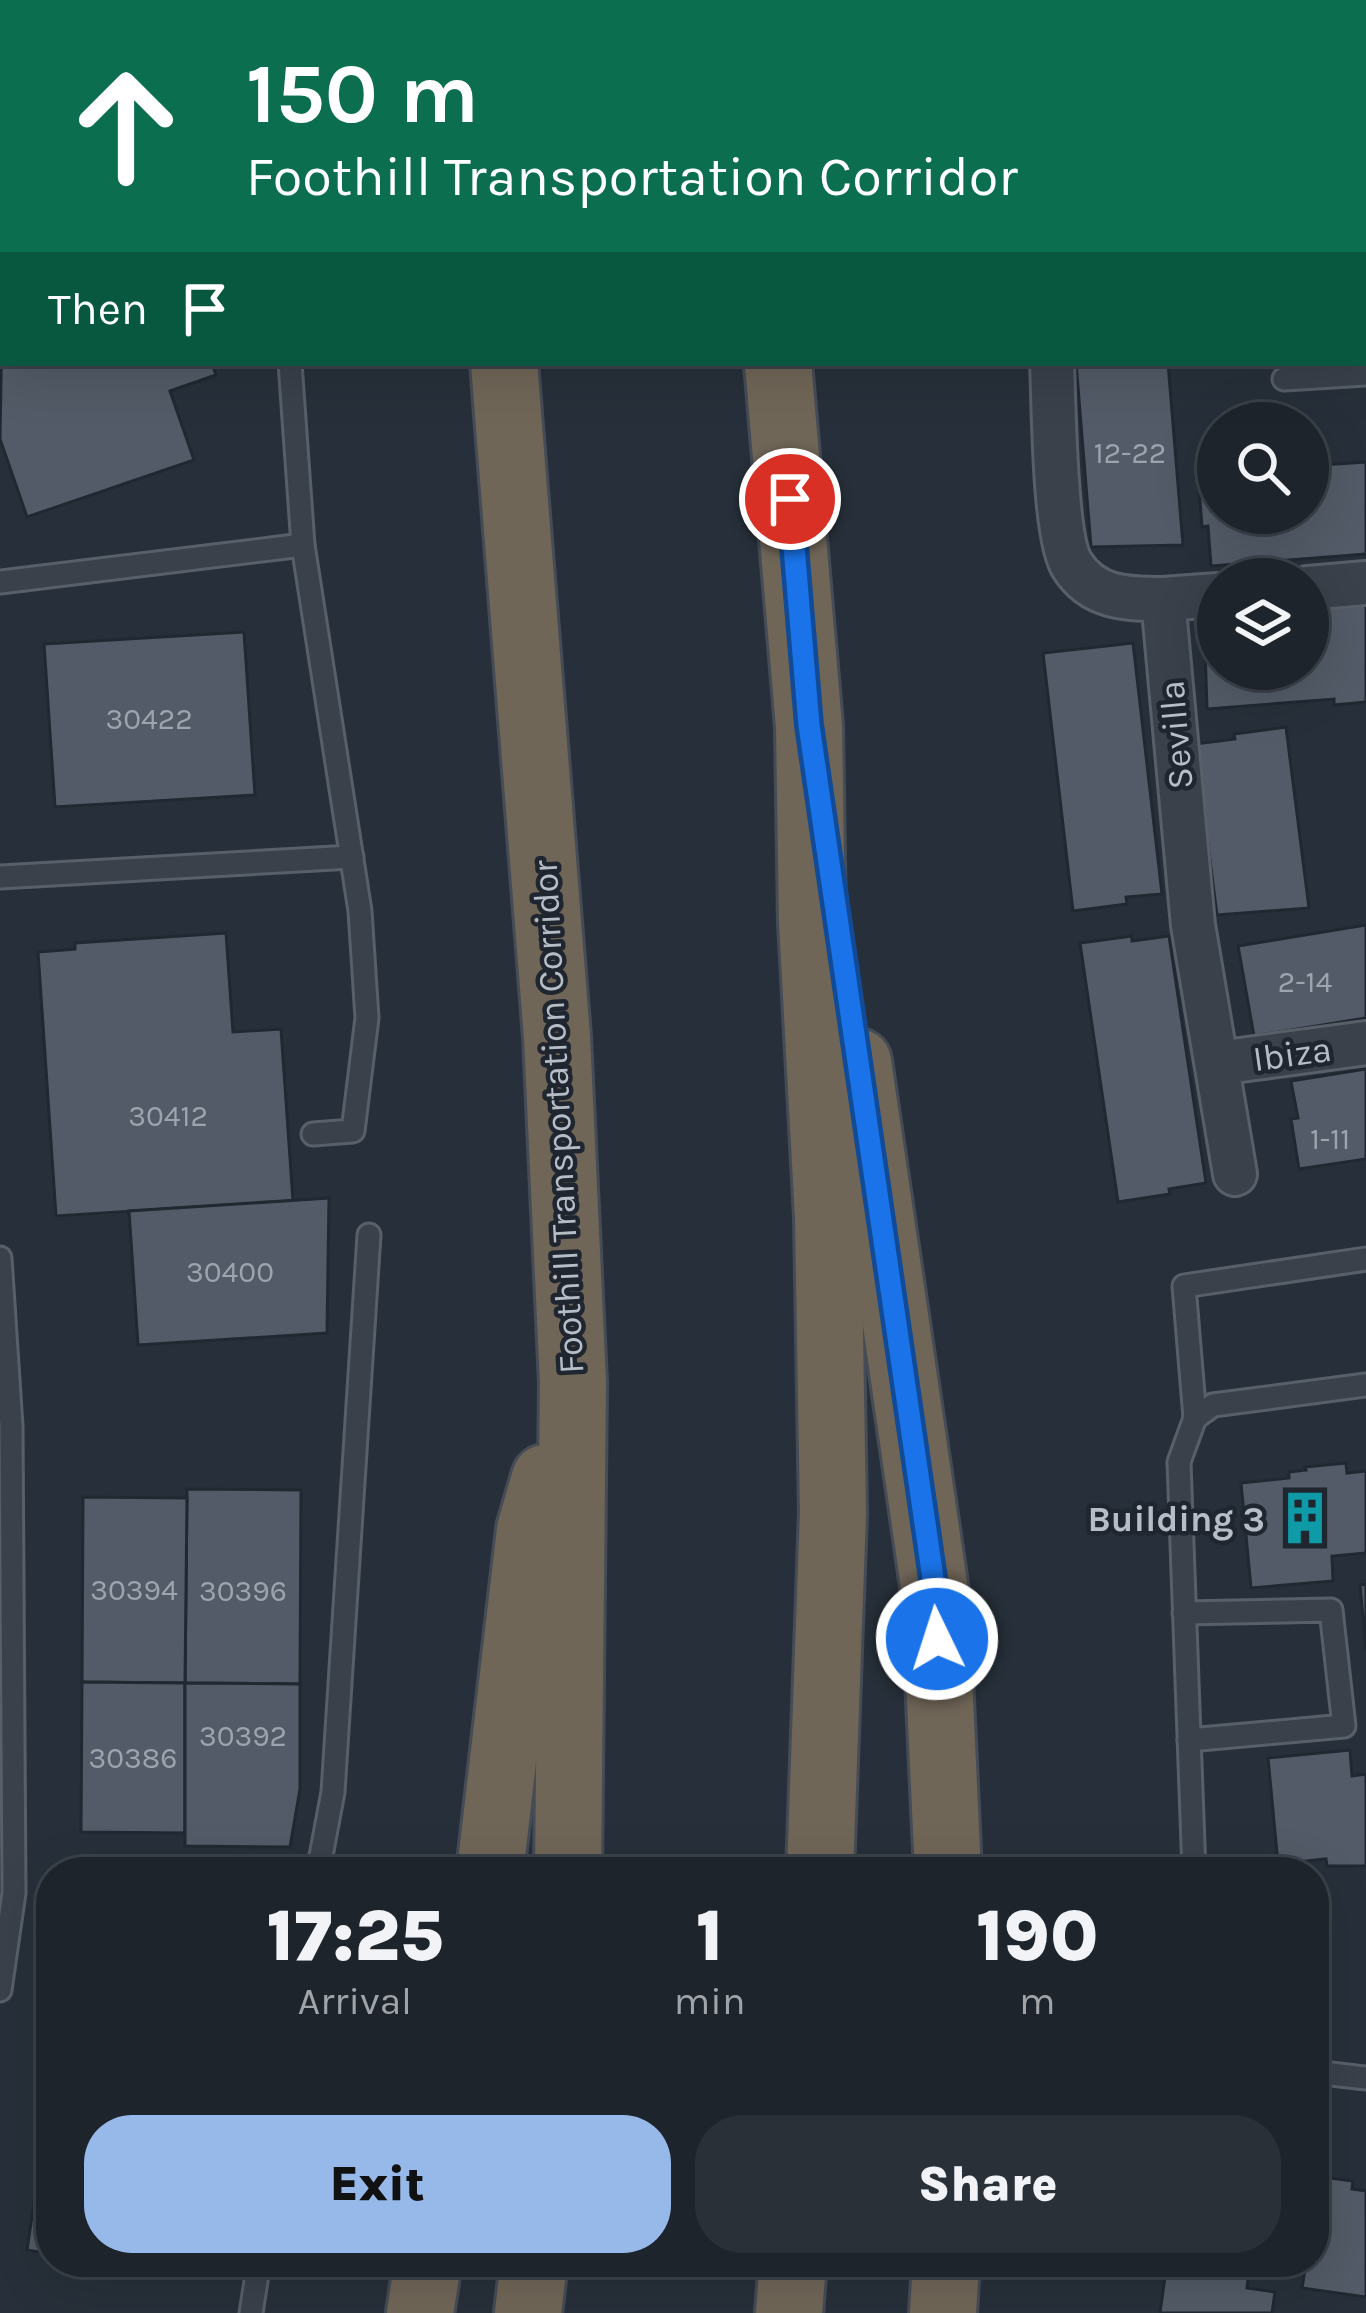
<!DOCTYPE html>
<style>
:root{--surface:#1d242c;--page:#2a3038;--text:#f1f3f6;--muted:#a0a4a9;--line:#3b4148;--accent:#97b9ea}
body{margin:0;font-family:Karla,sans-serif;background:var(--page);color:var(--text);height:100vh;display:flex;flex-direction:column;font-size:45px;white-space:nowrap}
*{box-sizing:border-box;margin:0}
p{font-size:39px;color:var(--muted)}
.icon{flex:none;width:66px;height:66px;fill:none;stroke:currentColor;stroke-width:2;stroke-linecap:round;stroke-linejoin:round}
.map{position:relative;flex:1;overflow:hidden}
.details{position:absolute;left:36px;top:1857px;width:1293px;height:420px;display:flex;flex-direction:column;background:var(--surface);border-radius:48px;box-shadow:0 12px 48px #0002,0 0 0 3px var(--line)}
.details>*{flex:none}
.top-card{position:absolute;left:0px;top:0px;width:1368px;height:366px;box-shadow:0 12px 48px #0002,0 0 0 3px var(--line);background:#0b6e4f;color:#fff;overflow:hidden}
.fabs{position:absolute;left:1197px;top:402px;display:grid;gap:24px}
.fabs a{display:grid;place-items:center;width:132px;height:132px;border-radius:50%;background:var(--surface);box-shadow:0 12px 48px #0002,0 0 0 3px var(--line);font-size:60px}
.pin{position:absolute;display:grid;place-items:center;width:102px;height:102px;color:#fff;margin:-51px;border:6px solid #fff;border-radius:50%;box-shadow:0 3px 12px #0007}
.me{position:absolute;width:132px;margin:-66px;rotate:356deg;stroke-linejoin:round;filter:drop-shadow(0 0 9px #0008)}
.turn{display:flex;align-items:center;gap:42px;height:252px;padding:0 48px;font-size:54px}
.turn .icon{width:156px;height:156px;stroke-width:2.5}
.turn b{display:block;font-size:84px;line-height:102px}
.then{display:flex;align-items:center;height:114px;padding:0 48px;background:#0003;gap:24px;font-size:45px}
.eta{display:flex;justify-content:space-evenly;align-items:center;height:204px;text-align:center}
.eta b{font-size:72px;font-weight:800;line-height:84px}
.button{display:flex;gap:24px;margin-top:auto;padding:24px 48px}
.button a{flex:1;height:138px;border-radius:48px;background:var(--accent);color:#111;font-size:48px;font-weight:800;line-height:138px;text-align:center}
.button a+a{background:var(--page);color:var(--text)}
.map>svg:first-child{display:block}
.building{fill:#525b67;stroke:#212832;stroke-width:3}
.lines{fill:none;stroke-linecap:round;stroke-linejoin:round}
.service-casing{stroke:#585f69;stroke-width:27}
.minor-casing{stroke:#585f69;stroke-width:48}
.secondary-casing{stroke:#585f69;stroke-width:63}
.motorway-casing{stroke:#454c56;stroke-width:72}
.service{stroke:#3a414b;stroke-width:21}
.minor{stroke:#3a414b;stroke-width:42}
.secondary{stroke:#49515d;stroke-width:57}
.motorway{stroke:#706658;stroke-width:66}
.route-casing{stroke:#114b97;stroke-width:30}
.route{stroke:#1a73e8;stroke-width:21}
.labels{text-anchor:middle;stroke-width:9;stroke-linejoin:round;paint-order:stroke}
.number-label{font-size:30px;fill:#9da4ae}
.street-label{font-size:36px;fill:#b6bdc6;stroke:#1f2630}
.poi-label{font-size:36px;font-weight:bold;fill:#b6bdc6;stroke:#1f2630;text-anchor:end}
</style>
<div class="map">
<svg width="1366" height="2313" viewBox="0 0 1366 2313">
<rect width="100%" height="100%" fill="#27303a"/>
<g class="building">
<path d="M1365,134L1366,147L1365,309Z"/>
<path d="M3,258V363H212L216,375L170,391L194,460L27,517L0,439Z"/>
<path d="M1076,363H1168L1183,545L1091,547Z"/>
<path d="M1366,462V554L1211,566L1208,526L1202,527L1198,475L1218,473V513H1308V466Z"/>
<path d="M1366,605V702L1334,705V699L1207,709L1204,617L1218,616V669H1308V609Z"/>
<path d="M244,632L255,795L55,807L44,644Z"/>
<path d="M1133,643L1162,894L1126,897L1127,904L1073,911L1043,653Z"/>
<path d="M1286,727L1309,908L1217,915L1195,744L1235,739L1234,734Z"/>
<path d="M1366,925V1018L1254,1036L1238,946Z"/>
<path d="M226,933L233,1032L281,1029L293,1201L56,1216L38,952L75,949V943Z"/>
<path d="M1132,936V941L1169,936L1206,1183L1169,1189L1170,1194L1118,1202L1080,943Z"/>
<path d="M1366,1069V1159L1299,1169L1291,1119L1298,1118L1291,1081Z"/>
<path d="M329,1198L327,1333L138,1345L129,1211Z"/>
<path d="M1346,1463L1347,1473L1366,1471V1553L1332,1556L1333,1581L1251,1588L1241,1483L1289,1478V1472L1306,1470L1305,1467Z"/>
<path d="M187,1489L301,1490L300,1684L185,1683Z"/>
<path d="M83,1497L187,1498L185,1683L82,1682Z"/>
<path d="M1366,1584V1651L1360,1585Z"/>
<path d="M82,1682L185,1683V1833L81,1832Z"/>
<path d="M185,1683L300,1684V1789L290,1847L185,1846Z"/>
<path d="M1350,1750L1352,1776L1366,1774V1866H1327L1326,1859L1278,1864L1268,1758Z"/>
<path d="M47,2115L51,2116V2254L27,2250Z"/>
<path d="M1314,2176L1353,2181L1352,2189L1366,2191V2297L1302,2288L1306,2264L1295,2262H1314Z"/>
<path d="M108,2262H220L218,2278Z"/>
<path d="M1167,2262H1250L1247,2288L1275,2292L1272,2313H1160Z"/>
</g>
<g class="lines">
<defs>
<g id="service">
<path d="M290,363L303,545L360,911L367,1018L353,1131L313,1134"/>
<path d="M1284,379L1366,374"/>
<path d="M0,582L303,545"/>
<path d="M0,877L352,857"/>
<path d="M0,1258L11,1426L14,1893L0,1990"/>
<path d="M1195,1418L1184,1286L1366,1259"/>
<path d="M1184,1613L1331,1610L1344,1726L1189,1740"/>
<path d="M318,1872L333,1792L369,1235"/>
<path d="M1194,1872L1179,1462L1195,1418L1213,1405L1366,1385"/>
<path d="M1314,2072L1366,2078"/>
<path d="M251,2313L259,2262"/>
</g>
<g id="minor">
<path d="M1049,0V3"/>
<path d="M1052,363C1054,403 1054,537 1072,565C1093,599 1128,599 1163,599L1193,925L1235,1174"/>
<path d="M1308,588L1366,583"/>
<path d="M1163,599L1218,595"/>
<path d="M1218,1063L1366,1043"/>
</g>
<g id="secondary">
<path d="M225,3L237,0"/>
<path d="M569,3L586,0"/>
<path d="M0,69L3,68"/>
<path d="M0,144L3,143"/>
</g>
<g id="motorway">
<path d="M473,0V3"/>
<path d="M748,0V3"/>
<path d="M504,363L557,1037L573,1383L568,1872"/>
<path d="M778,363L809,726L812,922L828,1217L833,1513L820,1872"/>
<path d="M858,1062L935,1592L948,1872"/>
<path d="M490,1872L530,1530L545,1478"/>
<path d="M420,2313L428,2262"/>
<path d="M528,2313L534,2262"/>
<path d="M789,2313L793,2262"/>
<path d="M943,2313L946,2262"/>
</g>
</defs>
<use href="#service" class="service-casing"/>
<use href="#minor" class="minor-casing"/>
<use href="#secondary" class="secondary-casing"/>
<use href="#motorway" class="motorway-casing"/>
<use href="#service" class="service"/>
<use href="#minor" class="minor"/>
<use href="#secondary" class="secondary"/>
<use href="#motorway" class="motorway"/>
</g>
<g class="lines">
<defs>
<path id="route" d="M790,499L809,725L935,1592L937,1639"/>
</defs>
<use href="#route" class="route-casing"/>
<use href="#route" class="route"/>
</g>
<defs>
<symbol id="building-bare" viewBox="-9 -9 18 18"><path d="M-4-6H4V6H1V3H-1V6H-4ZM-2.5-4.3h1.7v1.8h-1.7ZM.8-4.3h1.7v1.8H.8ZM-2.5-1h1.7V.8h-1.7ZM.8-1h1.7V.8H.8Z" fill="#0f9aa8" stroke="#1f2630" stroke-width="2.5" paint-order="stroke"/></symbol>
</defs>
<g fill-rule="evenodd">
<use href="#building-bare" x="1267" y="1480" width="76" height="76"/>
</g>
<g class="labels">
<g class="number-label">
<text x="1130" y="463">12-22</text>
<text x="149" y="729">30422</text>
<text x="1305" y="992">2-14</text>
<text x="168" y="1126">30412</text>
<text x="1330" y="1149">1-11</text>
<text x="230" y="1282">30400</text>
<text x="134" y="1600">30394</text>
<text x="243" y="1601">30396</text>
<text x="243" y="1746">30392</text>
<text x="133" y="1768">30386</text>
</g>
<g class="street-label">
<text transform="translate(1175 735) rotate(-95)" y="13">Sevilla</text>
<text transform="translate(1292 1053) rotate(-8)" y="13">Ibiza</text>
<text transform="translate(557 1117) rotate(-93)" y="13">Foothill Transportation Corridor</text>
</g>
<g class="poi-label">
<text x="1265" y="1531">Building 3</text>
</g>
</g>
</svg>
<div class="fabs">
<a><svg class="icon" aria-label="search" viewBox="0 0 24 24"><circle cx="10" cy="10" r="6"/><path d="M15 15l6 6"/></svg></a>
<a><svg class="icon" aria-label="layers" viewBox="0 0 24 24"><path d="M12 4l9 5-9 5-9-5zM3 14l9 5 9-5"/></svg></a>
</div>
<div class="pin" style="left:790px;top:499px;background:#d93025"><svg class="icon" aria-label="arrive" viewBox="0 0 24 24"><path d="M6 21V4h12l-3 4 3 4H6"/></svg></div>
<svg class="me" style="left:937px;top:1639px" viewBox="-20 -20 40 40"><circle r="17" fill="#1a73e8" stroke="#fff" stroke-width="3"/><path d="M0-11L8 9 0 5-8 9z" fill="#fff"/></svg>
<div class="top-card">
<div class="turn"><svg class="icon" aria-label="ahead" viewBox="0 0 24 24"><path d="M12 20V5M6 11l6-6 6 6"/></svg><div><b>150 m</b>Foothill Transportation Corridor</div></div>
<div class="then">Then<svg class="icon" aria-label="arrive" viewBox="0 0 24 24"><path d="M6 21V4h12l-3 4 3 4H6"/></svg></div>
</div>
<section class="details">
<div class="eta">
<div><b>17:25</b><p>Arrival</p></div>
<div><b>1</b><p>min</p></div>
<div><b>190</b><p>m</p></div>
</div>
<div class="button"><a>Exit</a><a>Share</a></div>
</section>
</div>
